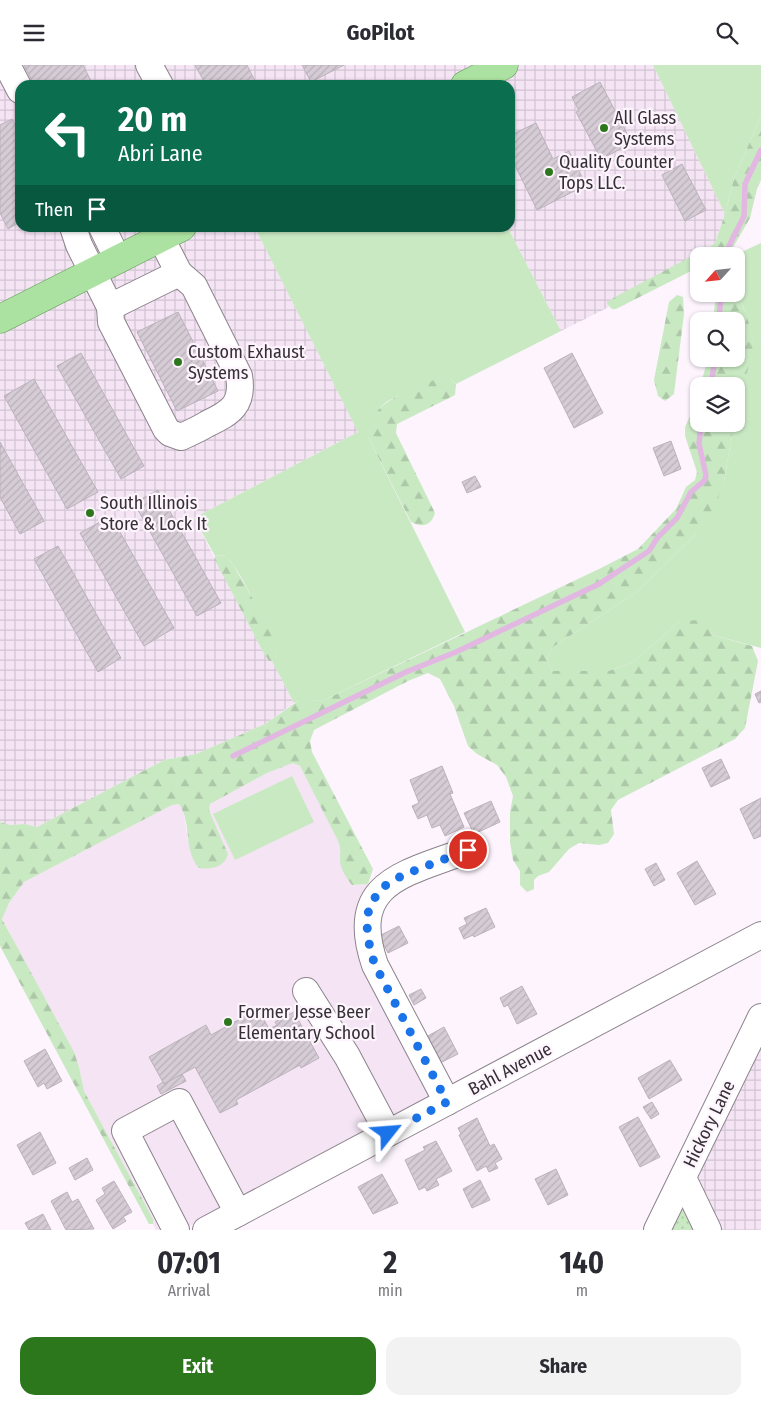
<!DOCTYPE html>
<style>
:root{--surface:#fff;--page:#f2f2f3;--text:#2b2b33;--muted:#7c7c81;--accent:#2c761c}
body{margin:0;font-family:"Fira Sans Condensed",sans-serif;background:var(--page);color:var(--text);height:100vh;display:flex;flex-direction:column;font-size:19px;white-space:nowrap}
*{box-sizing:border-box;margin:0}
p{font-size:16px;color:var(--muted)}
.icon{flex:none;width:28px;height:28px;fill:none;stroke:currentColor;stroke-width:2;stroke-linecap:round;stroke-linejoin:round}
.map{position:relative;height:1165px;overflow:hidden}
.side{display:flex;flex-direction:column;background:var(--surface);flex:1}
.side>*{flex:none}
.hud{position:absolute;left:15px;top:15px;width:500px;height:152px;border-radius:15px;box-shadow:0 1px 4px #0004;background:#0b6e4f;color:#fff;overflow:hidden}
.needle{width:32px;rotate:243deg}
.buttons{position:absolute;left:690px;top:182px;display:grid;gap:10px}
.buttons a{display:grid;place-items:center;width:55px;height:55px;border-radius:10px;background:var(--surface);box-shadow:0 1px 4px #0004;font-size:25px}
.pin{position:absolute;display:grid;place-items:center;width:42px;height:42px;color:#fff;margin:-21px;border:2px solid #fff;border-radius:50%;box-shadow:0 1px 5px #0007}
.me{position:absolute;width:55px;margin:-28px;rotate:62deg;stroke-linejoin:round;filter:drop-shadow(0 0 4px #0008)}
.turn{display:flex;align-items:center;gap:18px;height:105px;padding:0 20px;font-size:22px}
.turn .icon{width:65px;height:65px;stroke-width:2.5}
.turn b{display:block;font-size:35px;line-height:42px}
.then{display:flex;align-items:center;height:48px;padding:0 20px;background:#0003;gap:10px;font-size:19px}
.eta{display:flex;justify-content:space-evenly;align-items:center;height:85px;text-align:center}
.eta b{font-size:30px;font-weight:700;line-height:35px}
.action{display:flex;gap:10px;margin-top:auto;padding:10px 20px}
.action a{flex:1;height:58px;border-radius:15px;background:var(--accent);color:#fff;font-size:20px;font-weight:700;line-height:58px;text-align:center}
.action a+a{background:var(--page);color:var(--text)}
header{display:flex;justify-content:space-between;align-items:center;height:65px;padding:0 20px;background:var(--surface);font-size:22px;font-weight:700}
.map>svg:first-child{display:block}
.built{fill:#f4e4f4}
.industrial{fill:url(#industrial-grid)}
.grass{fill:#c9e9c3}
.forest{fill:url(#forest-firs)}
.park{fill:url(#park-dots)}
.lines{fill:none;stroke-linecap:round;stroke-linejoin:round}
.stream{stroke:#e2b8e3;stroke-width:5.5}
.building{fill:url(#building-hatch);stroke:#bbb2bb}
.minor-casing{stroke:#8c838c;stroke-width:28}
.major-casing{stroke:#5e9753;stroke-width:29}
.minor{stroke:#fff;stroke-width:26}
.major{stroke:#ace2a1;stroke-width:28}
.route{stroke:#1a73e8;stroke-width:9;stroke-dasharray:0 16.2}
.poi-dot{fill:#2c761c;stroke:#fdf4fd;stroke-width:2}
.labels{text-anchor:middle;stroke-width:4.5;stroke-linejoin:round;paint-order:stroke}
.poi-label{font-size:18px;fill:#343034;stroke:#fdf4fd;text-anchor:start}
.street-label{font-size:18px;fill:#343034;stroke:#fdf4fd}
</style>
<header><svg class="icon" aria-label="menu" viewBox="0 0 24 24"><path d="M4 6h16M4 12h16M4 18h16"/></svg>GoPilot<svg class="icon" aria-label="search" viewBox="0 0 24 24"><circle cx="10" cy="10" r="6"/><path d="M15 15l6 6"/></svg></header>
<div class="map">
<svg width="761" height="1165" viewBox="0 0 761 1165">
<defs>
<pattern id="industrial-grid" width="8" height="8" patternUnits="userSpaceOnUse" patternTransform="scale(1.25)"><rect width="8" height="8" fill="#f4e4f4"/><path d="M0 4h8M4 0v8" fill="none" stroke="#d2c4d2"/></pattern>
<pattern id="forest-firs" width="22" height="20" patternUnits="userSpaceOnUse" patternTransform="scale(1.25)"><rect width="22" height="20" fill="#c9e9c3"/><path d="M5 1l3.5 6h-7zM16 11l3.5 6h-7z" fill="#adc8a8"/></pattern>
<pattern id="park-dots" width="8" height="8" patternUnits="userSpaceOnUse" patternTransform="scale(1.25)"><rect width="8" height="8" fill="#c9e9c3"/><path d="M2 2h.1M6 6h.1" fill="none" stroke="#adc8a8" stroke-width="1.8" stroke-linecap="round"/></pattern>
<pattern id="building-hatch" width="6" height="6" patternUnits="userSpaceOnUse" patternTransform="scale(1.25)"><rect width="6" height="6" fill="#d6ccd6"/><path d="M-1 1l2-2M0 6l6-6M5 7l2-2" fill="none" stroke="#b8b0b8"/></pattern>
</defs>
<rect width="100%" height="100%" fill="#fdf4fd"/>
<path class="built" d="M293,698L300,701L337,774L342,785L340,794L352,820L368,819L372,827L365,843L438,1030L182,1165H156L153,1159V1154L84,1026L79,1002L2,853L9,838L24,817L172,740L179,739L183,744L188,776L228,789L209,745L210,739L267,708Z"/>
<g class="industrial">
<path d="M0,0H653L725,149L715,178L709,182L607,239L609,242L561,266L508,163L510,162V20H20V162L255,163L358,367L194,453L263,587L269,596H272L294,638L265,659L196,689L164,695L37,762L25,759L10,760L0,757Z"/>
<path d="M761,973V1165H696L682,1137Z"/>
</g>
<g class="grass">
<path d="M653,0H761V51L734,113L725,149Z"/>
<path d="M255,163H508L561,266L456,319L450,313C431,320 405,325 388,336C378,342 367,360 368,372L465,567L322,636C311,636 304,632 294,638L272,596L276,591V585C271,570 238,499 226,492C223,490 219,490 215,491L194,453L358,367Z"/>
<path d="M761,178V583L713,570L699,556H680L632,598L608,606H552L547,594L553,582L637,527L695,470L724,416L734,359H736L739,331L749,298L753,277L744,244L736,226V191H733Z"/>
<path d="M292,711L314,757L235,795L213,749Z"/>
</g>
<g class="forest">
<path d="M761,51V115L757,124L750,153L731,186L721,191H699V202L616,244H612L607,239V237L615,232L709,182L715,178L725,149L734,113Z"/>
<path d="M736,226C742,239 753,264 753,278C752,301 740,323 736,346V321H700L708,294H736V256H713L716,229H736Z"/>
<path d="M677,230L683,232L684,249L674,329L665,336L658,331L654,315L669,237Z"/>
<path d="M441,312L450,313L456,319L455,330L397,359L396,368L435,448C431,461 423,463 411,457L368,372C366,336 415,324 441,312Z"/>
<path d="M699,328V359H734L724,416L715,442L695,470L637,527L553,582L547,594L552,606H608L632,598L680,556L700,555L713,570L752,581L758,596L745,663L735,674L618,735L611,745L614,769L608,778L599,780L579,778L569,784L549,807L538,811L534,815V824L527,827L520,820V806L513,795L510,777V748L513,731L506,712L497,700L477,689L468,681L454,641L440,614L428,608L408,616L314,665L310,676L312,687L373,804L368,819L352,820C346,812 340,804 340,794C340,783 342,785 337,774L300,701L293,698L267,708L210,739L209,745L228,789C225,802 211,805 199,803C183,786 192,757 179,739L172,740L24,817L9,838L2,854L74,987L79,1002L84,1026L153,1154V1159H149L0,881V757L10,760L25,759L37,762L164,695L196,689L265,659L301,634L322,636L601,503L638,484L676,444L686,422L695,415L697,407L685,371V362L696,338Z"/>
<path d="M220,490L227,492L234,501C244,520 275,567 276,586C277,591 275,593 272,596H269L263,587L215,495V491Z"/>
</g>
<path class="park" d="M682,1137L696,1165H668Z"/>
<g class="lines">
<g class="stream">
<path d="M724,191L744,151L745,119L761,85"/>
<path d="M719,256L721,229"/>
<path d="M711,321L715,294"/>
<path d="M233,691L406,607L456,587L599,519L649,486L658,472L677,453L691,427L705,415L706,410L699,379L701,359"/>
</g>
</g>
<g class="building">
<path d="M24,0H83L93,20H34Z"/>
<path d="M195,0H247L257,20H206Z"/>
<path d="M302,0H344L311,17Z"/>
<path d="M600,17L632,78L601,94L576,47L579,46L572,32Z"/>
<path d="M12,54L20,70V157L8,164L0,148V60Z"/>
<path d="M536,58L553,94L569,86L586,120L537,145L510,90V59L515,68Z"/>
<path d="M682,99L706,145L685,156L662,110Z"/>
<path d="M178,247L218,326L177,346L137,267Z"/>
<path d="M81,288L144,401L121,414L57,301Z"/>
<path d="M572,288L603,348L574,363L544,303Z"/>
<path d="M34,314L98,427L67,444L4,331Z"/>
<path d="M671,376L681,404L664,411L653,383Z"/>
<path d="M0,377L44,456L20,469L0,432Z"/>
<path d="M475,411L481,422L467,428L462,417Z"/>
<path d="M158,425L221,538L197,551L134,438Z"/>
<path d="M111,451L174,563L144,581L80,468Z"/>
<path d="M58,481L121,593L98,607L34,494Z"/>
<path d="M761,626V637L759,638L755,629Z"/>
<path d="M721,694L730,713L711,722L702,703Z"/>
<path d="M442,701L453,728L450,729L464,762L445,771L440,760L432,763L427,750L418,754L412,741L419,738L410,715Z"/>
<path d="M761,733V771L754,774L740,744Z"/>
<path d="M491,736L500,757L474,769L464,748Z"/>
<path d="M697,796L716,829L695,840L677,808Z"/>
<path d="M656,798L665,815L654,821L645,804Z"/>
<path d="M486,843L495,862L474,872L473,870L464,874L459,863L467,859L464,853Z"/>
<path d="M399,861L408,878L388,888L379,871Z"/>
<path d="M522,921L537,949L517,959L508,940L504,942L500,933Z"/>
<path d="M421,924L426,933L414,940L409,930Z"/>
<path d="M258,944L269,964L277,960L275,957L294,947L319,993L301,1003L300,1000L236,1035L238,1039L220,1048L195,1002L164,1019L149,992L206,960L211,970Z"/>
<path d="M444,962L458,989L440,998L426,972Z"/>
<path d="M45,984L62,1016L47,1024L44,1018L38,1022L24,996Z"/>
<path d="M670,995L682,1015L649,1034L638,1013Z"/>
<path d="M182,1009L186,1016L161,1029L157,1021L163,1017L164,1019Z"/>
<path d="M652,1037L659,1049L651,1054L643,1042Z"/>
<path d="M638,1052L660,1092L640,1102L619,1062Z"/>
<path d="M477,1053L490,1081L494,1079L502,1094L495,1098L498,1103L489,1107L486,1101L477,1106L459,1070L461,1069L458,1063Z"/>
<path d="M40,1067L56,1098L33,1110L17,1080Z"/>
<path d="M436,1076L452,1106L436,1114L439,1120L427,1126L425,1122L419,1125L405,1095L425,1085L423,1082Z"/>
<path d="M87,1093L93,1105L75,1115L69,1103Z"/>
<path d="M556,1104L568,1130L548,1140L535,1114Z"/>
<path d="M382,1109L398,1138L373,1149L358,1122Z"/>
<path d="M480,1115L490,1135L472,1143L463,1124Z"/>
<path d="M114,1116L132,1147L123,1152L126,1156L113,1164L96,1135L105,1129L102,1123Z"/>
<path d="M67,1127L72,1137L78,1134L94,1164L66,1165L51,1136Z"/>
<path d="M43,1149L51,1165H29L25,1158Z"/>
</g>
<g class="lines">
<defs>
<g id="minor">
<path d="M7,0L20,25"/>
<path d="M149,0L160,20"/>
<path d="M73,162L79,180L110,242L111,257L166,364L170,368L181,372C190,368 199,364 207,359C230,348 244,340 239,311L194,221L179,208L161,173"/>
<path d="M102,162L118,195"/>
<path d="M110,242L179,208"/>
<path d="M306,926L347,991L388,1068"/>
<path d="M447,1037L375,900C346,816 406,809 468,785"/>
<path d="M683,1113L708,1165"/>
<path d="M176,1165L125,1066L179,1037L238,1148"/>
<path d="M206,1165L761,870"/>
<path d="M657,1165L761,952"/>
</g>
<g id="major">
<path d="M465,20L504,0"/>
<path d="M0,254L182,162"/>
</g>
</defs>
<use href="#minor" class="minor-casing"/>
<use href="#major" class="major-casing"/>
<use href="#minor" class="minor"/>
<use href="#major" class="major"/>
</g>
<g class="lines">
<path class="route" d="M388,1068L447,1037L375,900L370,885L367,861L368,848L372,838L377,829L383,822L403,810L468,785"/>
</g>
<g class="poi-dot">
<circle cx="604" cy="63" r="5"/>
<circle cx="549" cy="107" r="5"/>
<circle cx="178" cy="297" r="5"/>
<circle cx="90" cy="448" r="5"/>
<circle cx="228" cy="957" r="5"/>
</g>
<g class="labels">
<g class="poi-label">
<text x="614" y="59">All Glass<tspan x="614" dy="21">Systems</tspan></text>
<text x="559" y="103">Quality Counter<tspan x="559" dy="21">Tops LLC.</tspan></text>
<text x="188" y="293">Custom Exhaust<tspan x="188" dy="21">Systems</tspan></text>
<text x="100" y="444">South Illinois<tspan x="100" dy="21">Store &amp; Lock It</tspan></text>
<text x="238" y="953">Former Jesse Beer<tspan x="238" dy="21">Elementary School</tspan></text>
</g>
<g class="street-label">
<text transform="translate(510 1004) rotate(-28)" y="6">Bahl Avenue</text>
<text transform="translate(709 1059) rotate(-64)" y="6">Hickory Lane</text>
</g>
</g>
</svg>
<div class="buttons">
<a><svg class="needle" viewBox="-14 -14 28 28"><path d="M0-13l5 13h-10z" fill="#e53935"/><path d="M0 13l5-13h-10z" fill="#7c7c81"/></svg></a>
<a><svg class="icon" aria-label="search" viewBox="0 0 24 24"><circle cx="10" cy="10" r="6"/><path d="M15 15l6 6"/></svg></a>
<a><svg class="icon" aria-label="layers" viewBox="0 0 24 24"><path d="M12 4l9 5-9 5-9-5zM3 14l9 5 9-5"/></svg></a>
</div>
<div class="pin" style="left:468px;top:785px;background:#d93025"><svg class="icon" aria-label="arrive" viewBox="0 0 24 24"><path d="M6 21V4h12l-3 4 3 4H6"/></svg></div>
<svg class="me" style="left:388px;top:1068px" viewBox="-20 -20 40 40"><path d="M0-17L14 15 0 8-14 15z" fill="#1a73e8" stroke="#fff" stroke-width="4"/></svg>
<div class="hud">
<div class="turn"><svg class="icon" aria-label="left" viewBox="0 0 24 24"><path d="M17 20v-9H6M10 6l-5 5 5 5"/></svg><div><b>20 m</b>Abri Lane</div></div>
<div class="then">Then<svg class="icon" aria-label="arrive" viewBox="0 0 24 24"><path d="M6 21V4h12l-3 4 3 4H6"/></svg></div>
</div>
</div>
<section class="side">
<div class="eta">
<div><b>07:01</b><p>Arrival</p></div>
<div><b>2</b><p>min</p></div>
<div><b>140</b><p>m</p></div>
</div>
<div class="action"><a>Exit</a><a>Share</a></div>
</section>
